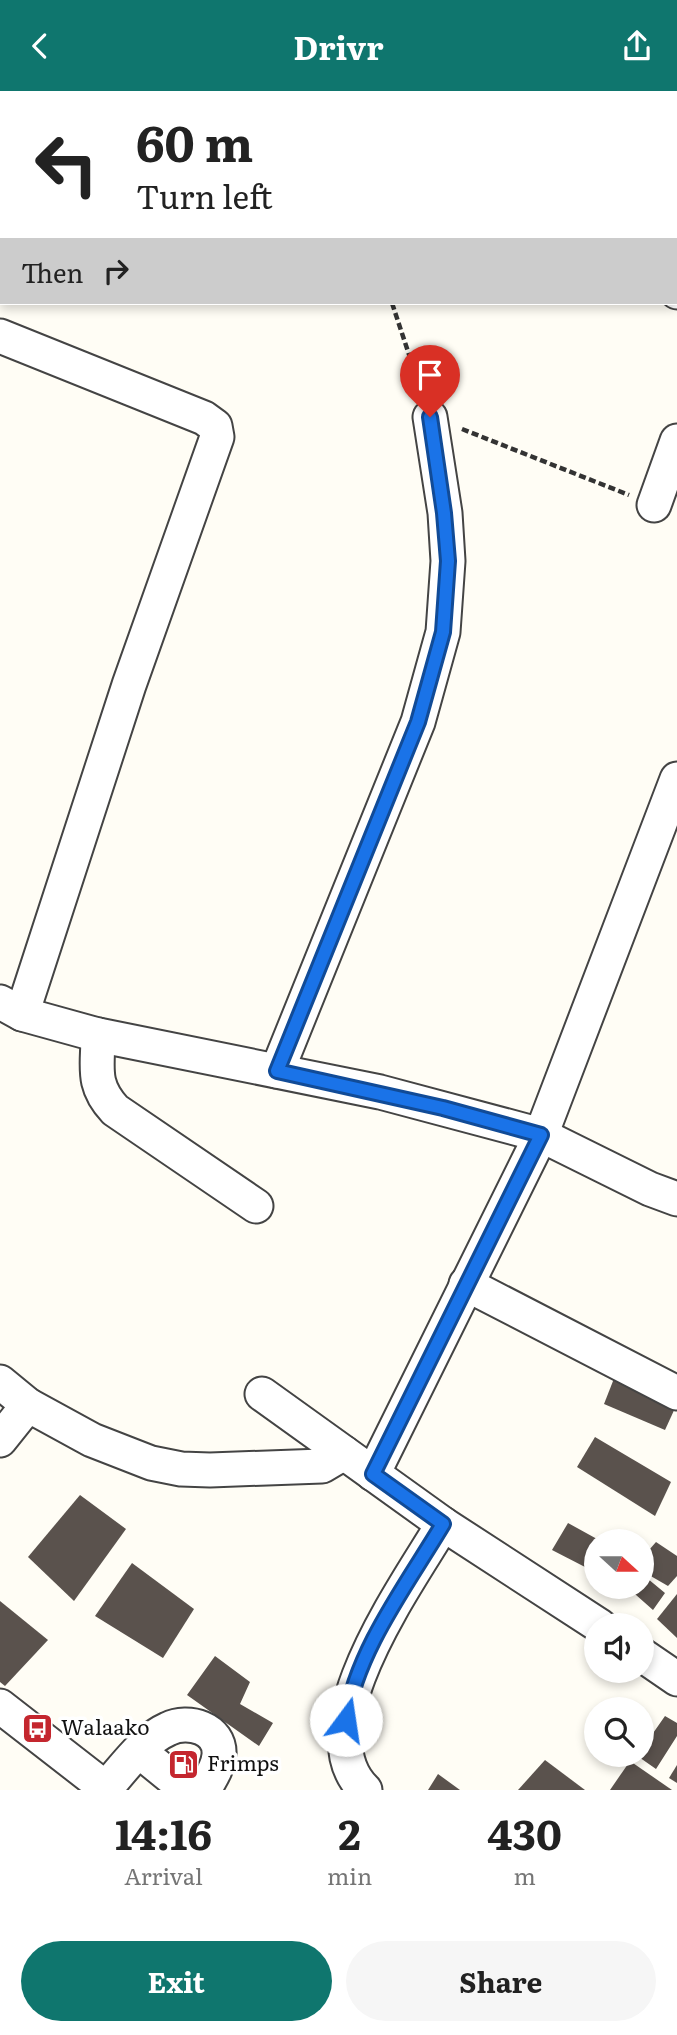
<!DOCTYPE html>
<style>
:root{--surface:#fff;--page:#f6f6f6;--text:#222;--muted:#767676;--accent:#0f766e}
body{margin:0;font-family:Literata,serif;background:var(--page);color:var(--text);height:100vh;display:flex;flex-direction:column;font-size:26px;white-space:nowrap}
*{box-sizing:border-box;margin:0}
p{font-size:23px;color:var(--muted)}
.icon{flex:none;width:38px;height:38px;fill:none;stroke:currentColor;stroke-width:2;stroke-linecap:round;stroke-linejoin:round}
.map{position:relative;height:1699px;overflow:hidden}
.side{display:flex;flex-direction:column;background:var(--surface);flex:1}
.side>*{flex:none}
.top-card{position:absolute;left:0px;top:0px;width:677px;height:214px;box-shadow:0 4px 10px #0003;background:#fff;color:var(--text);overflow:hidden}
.needle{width:46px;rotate:111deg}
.fabs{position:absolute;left:584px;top:1438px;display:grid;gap:14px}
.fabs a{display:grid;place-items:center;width:70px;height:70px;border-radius:50%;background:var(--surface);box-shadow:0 4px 10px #0003;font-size:35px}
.pin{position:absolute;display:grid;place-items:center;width:60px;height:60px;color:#fff;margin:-72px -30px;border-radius:50% 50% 50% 0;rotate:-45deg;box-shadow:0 0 7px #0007}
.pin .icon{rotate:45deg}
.me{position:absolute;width:77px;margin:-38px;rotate:14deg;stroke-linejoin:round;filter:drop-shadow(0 0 5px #0008)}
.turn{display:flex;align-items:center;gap:24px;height:147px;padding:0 21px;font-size:32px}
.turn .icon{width:91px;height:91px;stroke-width:2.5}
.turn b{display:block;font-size:49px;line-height:60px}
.then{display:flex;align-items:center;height:66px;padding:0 21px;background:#0003;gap:14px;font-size:26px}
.eta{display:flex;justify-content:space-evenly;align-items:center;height:119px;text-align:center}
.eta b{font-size:42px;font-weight:700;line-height:49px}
.button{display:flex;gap:14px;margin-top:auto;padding:14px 21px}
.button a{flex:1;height:80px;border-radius:42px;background:var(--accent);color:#fff;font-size:28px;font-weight:700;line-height:80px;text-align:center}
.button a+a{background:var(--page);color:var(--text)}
header{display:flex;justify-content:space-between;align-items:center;height:91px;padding:0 21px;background:var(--accent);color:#fff;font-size:32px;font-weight:700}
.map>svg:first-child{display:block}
.building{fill:#5a524d}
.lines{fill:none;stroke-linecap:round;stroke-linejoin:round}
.minor-casing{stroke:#444;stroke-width:37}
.path{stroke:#333;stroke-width:4.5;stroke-dasharray:7 3.5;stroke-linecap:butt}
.minor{stroke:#fff;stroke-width:33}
.route-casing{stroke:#114b97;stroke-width:18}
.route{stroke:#1a73e8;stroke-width:12}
.labels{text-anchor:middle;stroke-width:7;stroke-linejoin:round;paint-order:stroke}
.poi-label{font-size:21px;fill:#111;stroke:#fff;text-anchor:start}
</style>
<header><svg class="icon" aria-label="back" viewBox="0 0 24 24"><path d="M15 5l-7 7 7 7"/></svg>Drivr<svg class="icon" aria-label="share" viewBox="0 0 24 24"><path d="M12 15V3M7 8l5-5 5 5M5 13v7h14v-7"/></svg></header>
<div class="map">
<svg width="677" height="1699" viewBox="0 0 677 1699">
<rect width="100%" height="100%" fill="#fffdf5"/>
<g class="building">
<path d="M615,1285L676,1315L665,1339L604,1313Z"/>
<path d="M595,1346L671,1391L655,1425L577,1376Z"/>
<path d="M80,1404L126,1438L74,1510L28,1466Z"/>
<path d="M568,1432L597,1448L585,1476L552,1459Z"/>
<path d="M656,1451L677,1465V1485L668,1495L642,1480V1467Z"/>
<path d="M132,1472L194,1518L163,1567L95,1525Z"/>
<path d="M642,1483L665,1502L653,1519L627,1496H642Z"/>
<path d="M677,1503V1547L657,1528Z"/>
<path d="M0,1510L48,1549L5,1595L0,1591Z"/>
<path d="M215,1565L250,1591L240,1613L273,1632L259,1655L187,1604Z"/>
<path d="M665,1625L677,1632V1645L656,1678L636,1664H642V1658Z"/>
<path d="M545,1669L585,1699H518Z"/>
<path d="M630,1670L672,1699H610Z"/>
<path d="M677,1674V1692L669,1687Z"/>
<path d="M438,1683L460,1699H428Z"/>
</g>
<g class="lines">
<defs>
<g id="minor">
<path d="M0,14L2,15"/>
<path d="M676,200L677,201"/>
<path d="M0,245L204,327L215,335L217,346L129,594L22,923"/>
<path d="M654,414L677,350"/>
<path d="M0,911L22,923L98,944L380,1001L541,1044L650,1098L677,1108"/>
<path d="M98,944C98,976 91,993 115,1019L256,1115"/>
<path d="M277,980L418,631L443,541L448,470L445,422L430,326"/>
<path d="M466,1193L677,1302"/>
<path d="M0,1291L28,1314L92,1349L151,1372L181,1378L210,1379L322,1375L344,1362"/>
<path d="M262,1303L443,1433C409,1491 301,1638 365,1699"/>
<path d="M0,1349L28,1314"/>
<path d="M373,1383L541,1044L677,688"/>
<path d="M443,1433L600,1535"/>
<path d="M642,1564L677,1588"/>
<path d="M0,1615L108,1699"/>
<path d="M139,1660L187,1699"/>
<path d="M106,1697C124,1677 143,1649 168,1638C188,1628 221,1637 219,1664C218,1677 210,1688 204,1699"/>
</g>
</defs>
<use href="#minor" class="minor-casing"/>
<g class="path">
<path d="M316,0L317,2"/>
<path d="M392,212L421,300"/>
<path d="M462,338L629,404"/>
</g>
<use href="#minor" class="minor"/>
</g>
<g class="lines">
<defs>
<path id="route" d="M346,1629C356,1560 408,1492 443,1433L373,1383L541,1044L443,1017L277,980L418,631L443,541L448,470L444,422L430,326"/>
</defs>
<use href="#route" class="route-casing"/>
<use href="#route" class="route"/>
</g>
<defs>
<symbol id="bus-square" viewBox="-11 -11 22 22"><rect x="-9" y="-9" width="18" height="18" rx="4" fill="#c4262e" stroke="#fff"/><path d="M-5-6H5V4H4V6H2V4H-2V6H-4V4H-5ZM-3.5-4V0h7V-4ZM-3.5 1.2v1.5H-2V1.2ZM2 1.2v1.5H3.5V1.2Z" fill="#fff"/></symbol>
<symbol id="fuel-square" viewBox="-11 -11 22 22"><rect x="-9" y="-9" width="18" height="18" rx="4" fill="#c4262e" stroke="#fff"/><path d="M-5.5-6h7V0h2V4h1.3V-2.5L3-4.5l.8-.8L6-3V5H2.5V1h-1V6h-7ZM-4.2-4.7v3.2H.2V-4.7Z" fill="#fff"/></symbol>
</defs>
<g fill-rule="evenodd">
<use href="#bus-square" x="20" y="1620" width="35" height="35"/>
<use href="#fuel-square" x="166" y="1656" width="35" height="35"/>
</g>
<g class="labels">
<g class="poi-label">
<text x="61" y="1644">Walaako</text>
<text x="207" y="1680">Frimps</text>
</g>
</g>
</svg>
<div class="fabs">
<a><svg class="needle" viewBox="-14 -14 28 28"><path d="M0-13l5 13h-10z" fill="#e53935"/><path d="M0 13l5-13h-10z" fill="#767676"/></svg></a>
<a><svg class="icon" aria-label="sound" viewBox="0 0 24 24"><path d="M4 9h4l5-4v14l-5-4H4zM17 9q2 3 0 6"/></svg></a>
<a><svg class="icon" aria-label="search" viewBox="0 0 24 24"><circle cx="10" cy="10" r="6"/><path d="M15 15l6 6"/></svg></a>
</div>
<div class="pin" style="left:430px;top:326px;background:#d93025"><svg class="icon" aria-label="arrive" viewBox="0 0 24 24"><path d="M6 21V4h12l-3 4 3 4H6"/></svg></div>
<svg class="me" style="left:346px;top:1629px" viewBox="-20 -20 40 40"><circle r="19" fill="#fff"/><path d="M0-13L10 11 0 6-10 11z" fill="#1a73e8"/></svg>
<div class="top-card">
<div class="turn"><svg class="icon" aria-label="left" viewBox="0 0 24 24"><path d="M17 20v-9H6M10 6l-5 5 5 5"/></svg><div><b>60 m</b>Turn left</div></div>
<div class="then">Then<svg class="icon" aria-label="right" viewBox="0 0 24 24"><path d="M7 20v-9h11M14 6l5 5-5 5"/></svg></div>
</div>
</div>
<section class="side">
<div class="eta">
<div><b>14:16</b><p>Arrival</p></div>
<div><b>2</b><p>min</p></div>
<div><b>430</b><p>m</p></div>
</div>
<div class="button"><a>Exit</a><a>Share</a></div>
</section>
